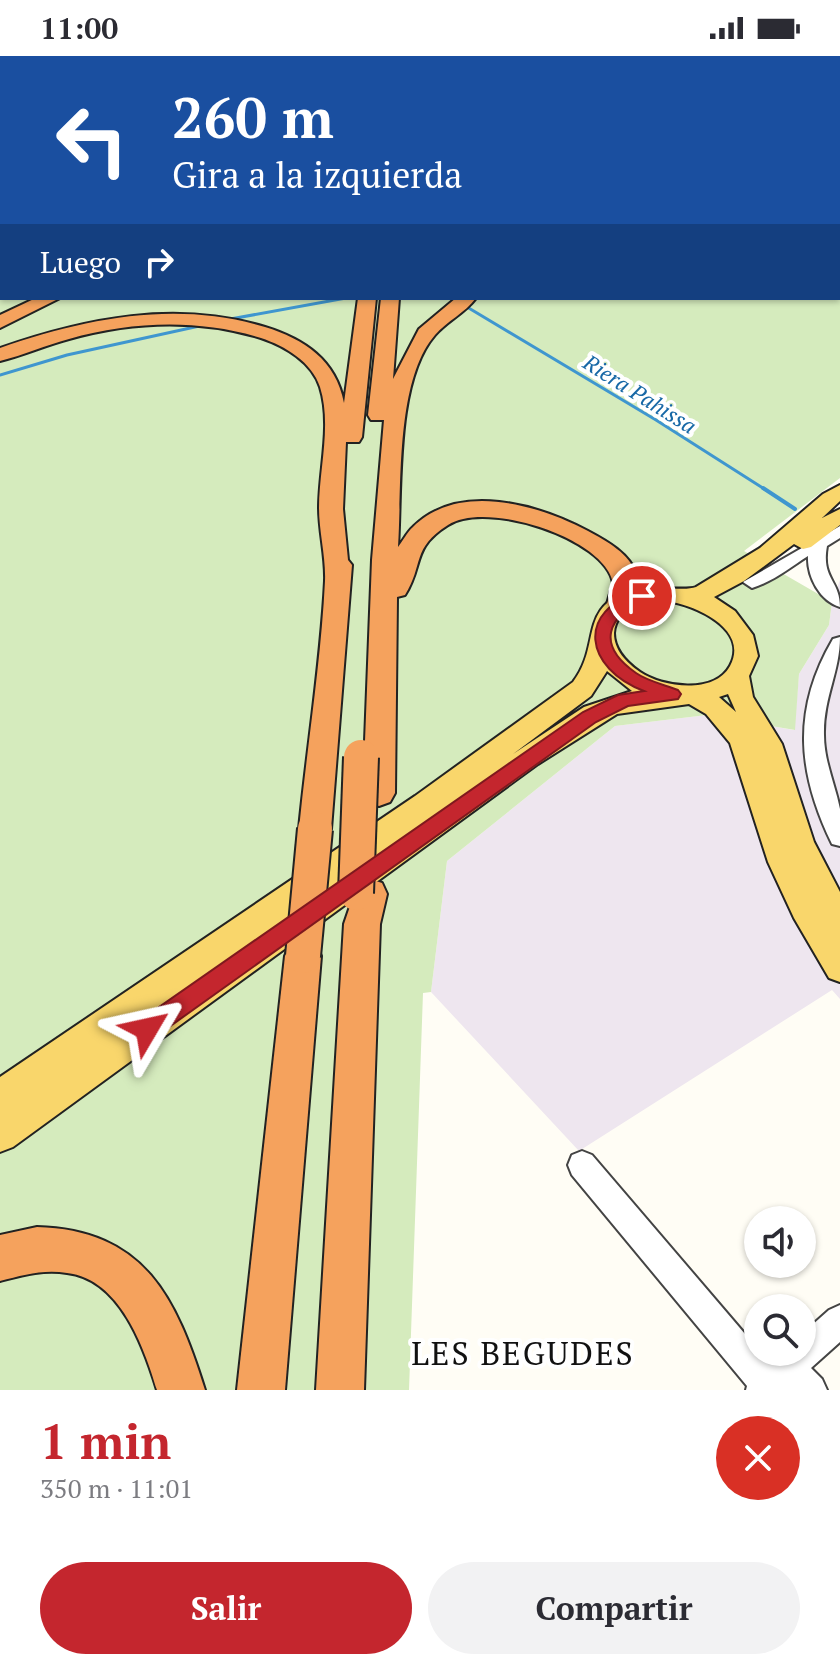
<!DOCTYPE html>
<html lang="es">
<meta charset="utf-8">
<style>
:root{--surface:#fff;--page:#f2f2f3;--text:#2b2b33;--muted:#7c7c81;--accent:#c4262e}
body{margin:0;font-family:"PT Serif",serif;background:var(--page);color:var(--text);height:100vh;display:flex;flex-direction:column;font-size:30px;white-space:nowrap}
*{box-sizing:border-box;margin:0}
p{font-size:26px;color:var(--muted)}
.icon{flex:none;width:44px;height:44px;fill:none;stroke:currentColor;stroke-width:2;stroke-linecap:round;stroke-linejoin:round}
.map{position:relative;height:1334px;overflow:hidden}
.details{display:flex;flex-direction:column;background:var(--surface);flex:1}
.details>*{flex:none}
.guide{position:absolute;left:0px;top:0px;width:840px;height:244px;box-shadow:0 2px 6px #0004;background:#1a4fa0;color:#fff;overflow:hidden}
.fabs{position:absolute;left:744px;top:1150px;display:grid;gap:16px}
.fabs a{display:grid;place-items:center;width:72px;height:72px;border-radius:50%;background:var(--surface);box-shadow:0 2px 6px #0004;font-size:40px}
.pin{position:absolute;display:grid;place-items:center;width:68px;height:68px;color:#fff;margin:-34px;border:4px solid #fff;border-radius:50%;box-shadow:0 2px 8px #0007}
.me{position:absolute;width:88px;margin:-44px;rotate:54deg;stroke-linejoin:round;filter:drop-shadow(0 0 6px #0008)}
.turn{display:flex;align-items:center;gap:28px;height:168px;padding:0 40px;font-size:36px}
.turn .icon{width:104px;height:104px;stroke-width:2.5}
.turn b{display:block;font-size:56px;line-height:68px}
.then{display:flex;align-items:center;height:76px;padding:0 40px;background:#0003;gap:16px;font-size:30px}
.round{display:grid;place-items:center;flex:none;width:84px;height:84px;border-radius:42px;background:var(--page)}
.overview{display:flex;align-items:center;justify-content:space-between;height:136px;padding:0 40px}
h1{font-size:48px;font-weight:700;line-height:60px;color:var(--accent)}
.button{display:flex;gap:16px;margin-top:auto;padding:16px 40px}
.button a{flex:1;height:92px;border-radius:48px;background:var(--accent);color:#fff;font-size:32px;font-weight:700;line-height:92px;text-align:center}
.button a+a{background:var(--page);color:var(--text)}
.status{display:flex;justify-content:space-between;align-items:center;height:56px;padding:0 40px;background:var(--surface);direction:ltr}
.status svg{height:22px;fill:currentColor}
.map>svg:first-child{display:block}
.industrial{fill:#eee6ef}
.green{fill:#d5ebbd}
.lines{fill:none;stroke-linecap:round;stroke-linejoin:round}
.stream-far1{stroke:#3f96cf;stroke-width:3}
.stream{stroke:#3f96cf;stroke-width:4}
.minor-casing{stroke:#444;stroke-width:4}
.major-casing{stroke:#222;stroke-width:4}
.highway-casing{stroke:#222;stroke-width:4}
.minor{fill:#fff;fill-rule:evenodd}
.major{fill:#f9d66b;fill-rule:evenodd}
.highway{fill:#f5a25d;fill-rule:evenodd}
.rail-casing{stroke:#c4262e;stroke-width:3}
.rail{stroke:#fff;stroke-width:2;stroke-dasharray:6;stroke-linecap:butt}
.highway-bridge-casing{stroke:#222;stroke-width:38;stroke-linecap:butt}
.highway-bridge{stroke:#f5a25d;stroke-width:34}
.route{fill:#c4262e;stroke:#7f191e;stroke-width:2}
.labels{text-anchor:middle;stroke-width:8;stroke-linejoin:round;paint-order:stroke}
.far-water-label{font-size:22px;font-style:italic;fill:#1768a6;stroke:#fff}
.near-neighbourhood-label{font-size:32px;letter-spacing:2px;fill:#111;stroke:#fff}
</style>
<div class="status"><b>11:00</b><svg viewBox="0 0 49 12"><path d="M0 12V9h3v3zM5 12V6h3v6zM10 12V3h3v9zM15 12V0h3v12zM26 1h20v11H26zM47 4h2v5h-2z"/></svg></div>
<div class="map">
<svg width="840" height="1334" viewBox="0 0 840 1334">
<rect width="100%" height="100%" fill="#fffdf5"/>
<path class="industrial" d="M840,524V943L832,934L579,1095L431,936L447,805L615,670L707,659L794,674L799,618L829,569L832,546Z"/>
<g class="green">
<path d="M0,0H294L2,2L0,60Z"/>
<path d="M487,0H840V422L744,495L832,546L829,569L799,618L795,674L707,659L615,670L447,805L431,936L423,937L409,1334H0V141L2,242H838V2H475Z"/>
</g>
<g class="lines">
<g class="stream-far1">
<path d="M467,251L656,364L766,434"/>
<path d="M225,264L346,242"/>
<path d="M0,319L67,299L204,269"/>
</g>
<path class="stream" d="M763,432L795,453"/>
<defs>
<g id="minor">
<path d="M840,470V482L827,490C821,523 840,524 840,551C820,545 807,521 808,500C789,512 774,525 752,532L743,526Z"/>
<path d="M840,581C840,616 823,642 824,679C824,705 835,728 840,753C840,764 840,778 840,790L832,788C797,716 792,653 833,583Z"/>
<path d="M582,1095L592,1099L769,1306L781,1296H802V1278L829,1254L840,1249V1286L811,1312L822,1323L827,1334H746L747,1330L572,1119L568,1109L572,1099Z"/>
</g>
<path id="major" d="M840,429V445L822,462L840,453V469L811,491L803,493L794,488L744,525L714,541L735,555L753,579L758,600L749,620L753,641L782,688L814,786L840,836V926L829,922L794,862L768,806L730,687L706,658L689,648L617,658L538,708L13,1091L0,1096V1021L415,740L573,626C602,589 577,549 634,534C654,528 683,536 696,531L760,492L823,438ZM667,545C695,549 750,573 730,610C714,639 662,631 640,616C626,606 614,594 614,577C616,550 647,546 667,545ZM607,615L632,635L584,651L513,698L591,640ZM728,638L736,656L719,641Z"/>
<g id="highway">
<path d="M735,0H754L733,2Z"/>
<path d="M795,0H807L809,2H797Z"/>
<rect x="838" y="17" width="2" height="8"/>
<path d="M36,242H60L0,272V259Z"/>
<path d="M358,242H376L362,381L359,386H346L343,453L348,504L352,509L331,773L327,783L315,787L303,783L299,773C307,691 321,607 325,525C326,501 319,476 319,452C319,413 332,369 320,331C312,306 285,290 261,282C199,263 133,265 69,283C46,289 24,299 0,305V292C86,262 176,244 265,271C304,283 336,304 344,347Z"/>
<path d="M381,242H399L393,323L419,273L456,242H476C465,257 447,265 435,279C395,325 402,432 398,491C403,485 407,476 413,471C459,425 539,449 588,475C607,485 630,498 637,519C642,532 636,544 629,554L620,557L611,554L607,548L613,527C605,482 486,444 448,469C411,492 424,509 405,539L397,541L395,737L390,746L379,750L368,746L363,737L372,504L384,364H371L368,359Z"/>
<path d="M370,823L382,827L387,838L380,868L364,1334H316L344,868L358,827Z"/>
<path d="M303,883L316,888L321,900L285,1334H237L285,900L290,888Z"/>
<path d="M37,1171C145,1174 176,1242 205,1334H157C144,1291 120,1223 67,1217C44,1213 23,1219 0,1225V1179Z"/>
</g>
</defs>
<use href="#minor" class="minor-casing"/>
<use href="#major" class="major-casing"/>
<use href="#highway" class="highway-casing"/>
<use href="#minor" class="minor"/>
<use href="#major" class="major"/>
<use href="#highway" class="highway"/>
<defs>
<g id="rail">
<path d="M297,2L307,0"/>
<path d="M317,2L328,0"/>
</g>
</defs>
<use href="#rail" class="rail-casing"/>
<use href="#rail" class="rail"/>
<defs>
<g id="highway-bridge">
<path d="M356,837L361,701"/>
<path d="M303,900L315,773"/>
</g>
</defs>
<use href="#highway-bridge" class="highway-bridge-casing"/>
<use href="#highway-bridge" class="highway-bridge"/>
</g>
<path class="route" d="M642,535L647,536V544C606,560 596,589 636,617C647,625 665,629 678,634L681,638L678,643L628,650L596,666L155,981L147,984L139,981L135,973L139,965L583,656L618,639L644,635C585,613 574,554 642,535Z"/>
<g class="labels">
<g class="far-water-label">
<text transform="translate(640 338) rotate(32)" y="8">Riera Pahissa</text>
</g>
<g class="near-neighbourhood-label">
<text x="523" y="1309">LES BEGUDES</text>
</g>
</g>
</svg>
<div class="fabs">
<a><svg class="icon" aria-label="sound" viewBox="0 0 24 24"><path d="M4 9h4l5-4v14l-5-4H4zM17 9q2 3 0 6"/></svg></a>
<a><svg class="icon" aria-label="search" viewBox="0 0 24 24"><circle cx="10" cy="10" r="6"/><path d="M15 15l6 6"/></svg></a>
</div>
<div class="pin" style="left:642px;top:540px;background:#d93025"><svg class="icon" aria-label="arrive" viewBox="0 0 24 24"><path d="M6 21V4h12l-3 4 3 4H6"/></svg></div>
<svg class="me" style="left:147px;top:973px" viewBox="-20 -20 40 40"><path d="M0-17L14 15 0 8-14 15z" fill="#c4262e" stroke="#fff" stroke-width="4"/></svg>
<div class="guide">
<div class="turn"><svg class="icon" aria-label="left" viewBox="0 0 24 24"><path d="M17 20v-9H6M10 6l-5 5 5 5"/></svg><div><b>260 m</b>Gira a la izquierda</div></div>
<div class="then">Luego<svg class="icon" aria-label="right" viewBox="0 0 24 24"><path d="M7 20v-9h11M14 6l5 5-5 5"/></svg></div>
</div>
</div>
<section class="details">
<div class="overview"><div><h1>1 min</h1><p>350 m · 11:01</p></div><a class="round" style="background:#d93025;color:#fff"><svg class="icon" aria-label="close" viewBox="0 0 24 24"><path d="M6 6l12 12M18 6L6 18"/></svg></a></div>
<div class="button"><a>Salir</a><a>Compartir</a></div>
</section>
